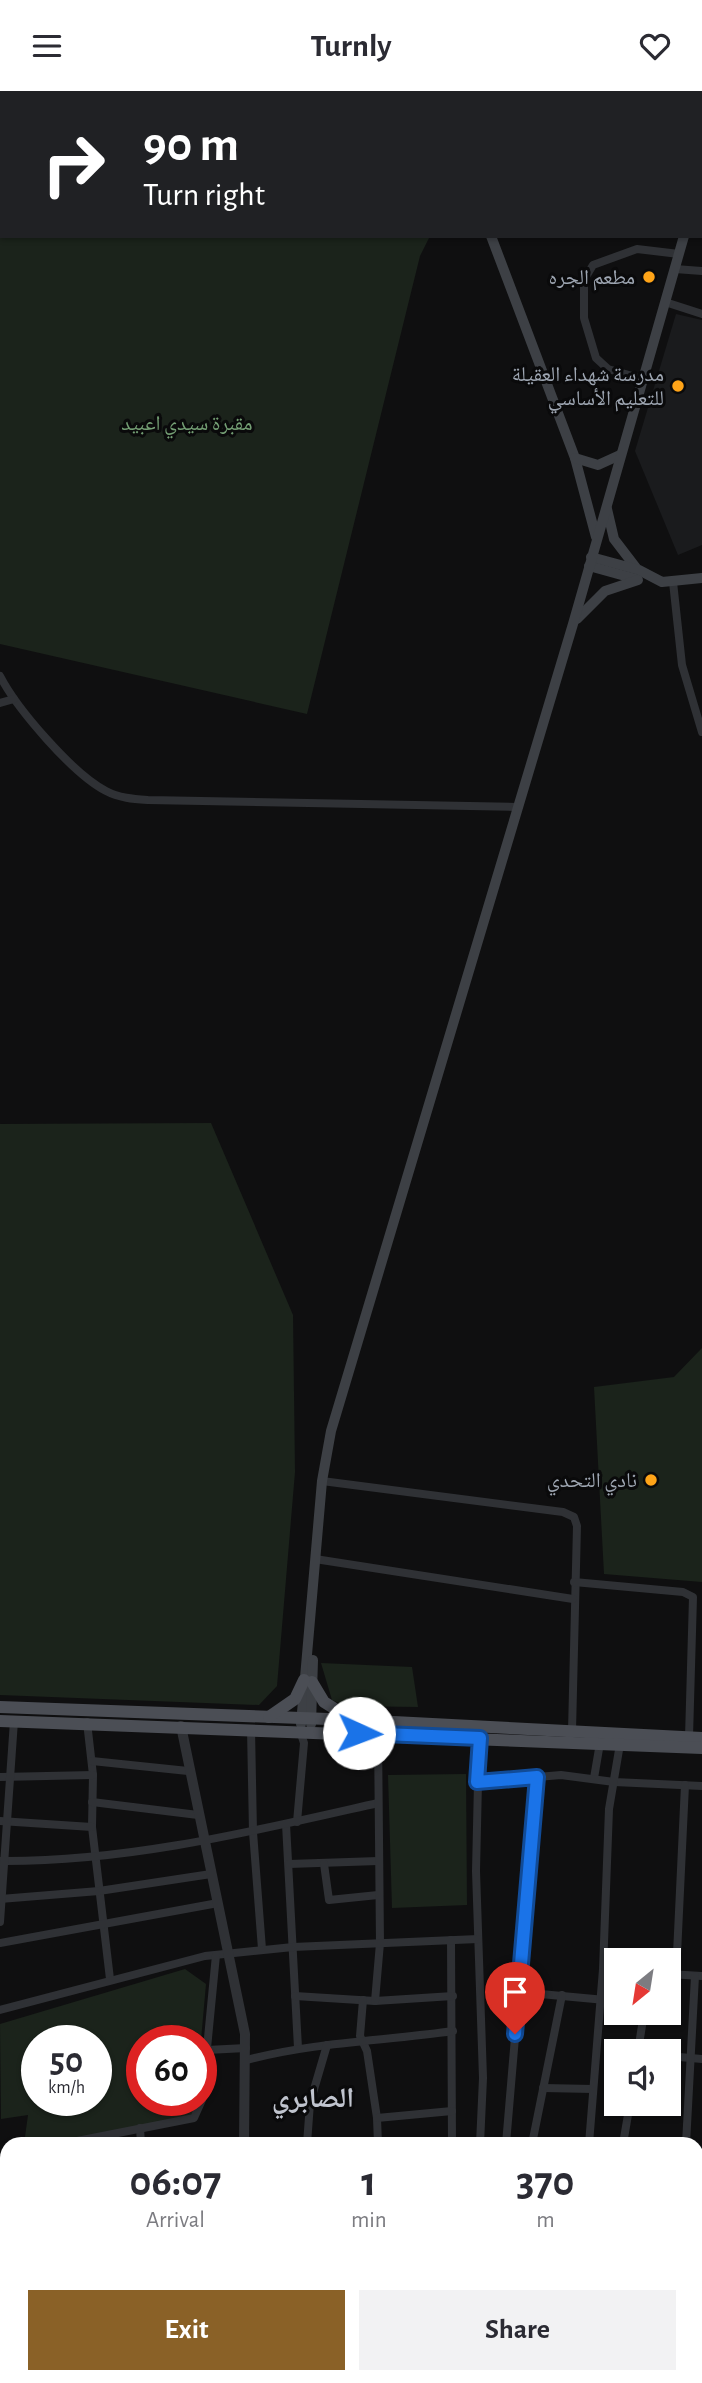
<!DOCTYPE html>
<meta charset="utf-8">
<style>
:root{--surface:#fff;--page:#f2f2f3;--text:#2b2b33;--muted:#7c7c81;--accent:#8a6127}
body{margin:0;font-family:"Alegreya Sans","Noto Naskh Arabic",sans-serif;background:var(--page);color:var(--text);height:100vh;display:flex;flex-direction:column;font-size:26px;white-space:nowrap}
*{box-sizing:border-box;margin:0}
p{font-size:23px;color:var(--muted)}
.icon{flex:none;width:38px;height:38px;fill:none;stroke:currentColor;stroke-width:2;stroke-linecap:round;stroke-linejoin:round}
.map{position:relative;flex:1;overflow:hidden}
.details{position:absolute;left:0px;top:2046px;width:704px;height:247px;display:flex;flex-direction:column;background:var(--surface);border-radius:21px 21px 0 0;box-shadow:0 2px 5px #0004}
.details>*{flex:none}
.top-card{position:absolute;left:0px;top:0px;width:704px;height:147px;box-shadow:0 2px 5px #0004;background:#202124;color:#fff;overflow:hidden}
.needle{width:46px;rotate:210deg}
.fabs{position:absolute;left:604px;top:1857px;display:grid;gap:14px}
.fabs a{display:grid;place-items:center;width:77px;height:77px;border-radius:0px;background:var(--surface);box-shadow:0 2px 5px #0004;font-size:35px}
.speed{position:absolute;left:21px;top:1934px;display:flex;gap:14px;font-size:35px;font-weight:700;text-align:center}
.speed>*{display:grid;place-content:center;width:91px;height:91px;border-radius:50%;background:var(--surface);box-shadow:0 2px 5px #0004;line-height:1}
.speed small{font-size:18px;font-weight:400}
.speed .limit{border:10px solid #d22;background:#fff;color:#111}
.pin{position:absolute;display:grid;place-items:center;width:60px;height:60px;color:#fff;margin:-72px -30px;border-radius:50% 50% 50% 0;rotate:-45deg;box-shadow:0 0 7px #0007}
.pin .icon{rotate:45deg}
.me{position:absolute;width:77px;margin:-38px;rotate:92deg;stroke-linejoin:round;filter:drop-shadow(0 0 5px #0008)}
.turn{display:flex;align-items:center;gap:24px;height:147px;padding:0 28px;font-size:32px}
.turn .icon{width:91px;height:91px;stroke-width:2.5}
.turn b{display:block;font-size:49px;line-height:60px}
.eta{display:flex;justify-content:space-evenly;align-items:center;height:119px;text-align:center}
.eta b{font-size:42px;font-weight:600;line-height:49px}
.button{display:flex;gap:14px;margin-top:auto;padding:14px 28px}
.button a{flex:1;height:80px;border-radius:0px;background:var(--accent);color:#fff;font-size:28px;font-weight:600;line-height:80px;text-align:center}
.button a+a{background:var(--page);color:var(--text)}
header{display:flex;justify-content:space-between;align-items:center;height:91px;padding:0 28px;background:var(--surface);font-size:32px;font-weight:600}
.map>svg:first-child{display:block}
.built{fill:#1a1b1d}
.green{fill:#1b231b;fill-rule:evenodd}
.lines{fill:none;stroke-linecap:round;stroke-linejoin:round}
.minor{stroke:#2f3135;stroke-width:8}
.tertiary{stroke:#2f3135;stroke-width:10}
.secondary{stroke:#3d4045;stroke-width:10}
.primary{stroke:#4b4e55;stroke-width:12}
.route-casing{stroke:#114b97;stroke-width:18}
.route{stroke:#1a73e8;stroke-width:12}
.poi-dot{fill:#ffa418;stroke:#0a0a0b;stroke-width:2.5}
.labels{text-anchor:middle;stroke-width:6;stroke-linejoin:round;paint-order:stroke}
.poi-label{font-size:21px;fill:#9ea6b2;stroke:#0a0a0b;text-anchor:end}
.park-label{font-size:21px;fill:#749f74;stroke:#0a0a0b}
.district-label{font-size:28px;font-weight:bold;fill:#c0c4ce;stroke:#0a0a0b}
</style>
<header><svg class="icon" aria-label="menu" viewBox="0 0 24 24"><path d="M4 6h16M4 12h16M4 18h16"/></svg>Turnly<svg class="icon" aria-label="heart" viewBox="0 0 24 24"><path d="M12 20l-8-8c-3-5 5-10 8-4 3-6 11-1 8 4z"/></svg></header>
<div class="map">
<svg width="702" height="2292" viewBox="0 0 702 2292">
<rect width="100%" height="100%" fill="#0f0f10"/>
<path class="built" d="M676,223L702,229V454L678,464L635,360Z"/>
<g class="green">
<path d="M0,0H388L2,2V145H430L420,165L307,623L0,553Z"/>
<path d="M211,1032L293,1224L295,1381L277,1595L259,1614L0,1604V1033Z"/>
<path d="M702,1257V1491L604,1483L594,1296L674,1286Z"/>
<path d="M321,1572L412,1576L418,1616L346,1615L332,1609Z"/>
<path d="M466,1683L467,1814L392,1817L388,1684Z"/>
<path d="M185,1878L206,1893L201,1949L142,1950V2009H196L195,2026L46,2053H24L28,2024L1,2028L0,1933ZM37,1950H96V2009H37Z"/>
</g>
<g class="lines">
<g class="minor">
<path d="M653,2V0"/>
<path d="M675,178L702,180"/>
<path d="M665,211L702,223"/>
<path d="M643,288L608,278L596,267L584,227V189L593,174L637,158L679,163"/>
<path d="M673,491L682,574L702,641"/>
<path d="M0,585C17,618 73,683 106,700C119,707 134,708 148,709L517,716"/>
<path d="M0,612L14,608"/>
<path d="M322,1390L563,1421L574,1426L577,1435L572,1640"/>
<path d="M315,1468L573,1508"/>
<path d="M574,1491L683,1501L693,1506L689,1646"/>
<path d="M87,1631L93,1684L92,1736L110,1888"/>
<path d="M251,1638L253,1741L262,1858"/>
<path d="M479,1647L476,1780L483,1987L480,2053"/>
<path d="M92,1670L188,1680"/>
<path d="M0,1686L93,1684"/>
<path d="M594,1687L600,1652"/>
<path d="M477,1691L561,1684L614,1691L702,1695"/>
<path d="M92,1711L198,1724"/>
<path d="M0,1730L92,1736"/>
<path d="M297,1731L304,1652L300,1640"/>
<path d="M286,1733L298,1957"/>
<path d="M0,1770C128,1771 254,1740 378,1712"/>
<path d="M289,1773L378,1770"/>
<path d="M324,1773L329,1809L378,1804"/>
<path d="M0,1808L99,1800L211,1783"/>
<path d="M0,1831L14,1630"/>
<path d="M451,1849L452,2053"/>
<path d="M0,1852L218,1812"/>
<path d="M603,1878L616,1879"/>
<path d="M668,1883L702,1885"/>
<path d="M676,1884L685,1694"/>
<path d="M519,1901L616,1910"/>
<path d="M295,1905L375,1910L453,1905"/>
<path d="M363,1909L360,1945L367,1960L377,2027L378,2053"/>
<path d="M375,1910L380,1852L378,1642"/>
<path d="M0,1919L205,1865L293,1856L478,1848"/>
<path d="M207,1959L246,1957"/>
<path d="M638,1960L644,1922"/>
<path d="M668,1965L702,1968"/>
<path d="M247,1969C314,1951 384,1950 453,1940"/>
<path d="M543,1997L593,1998"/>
<path d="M377,2027L452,2020"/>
<path d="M140,2037L141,2053"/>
<path d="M62,2053L194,2027L202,2009L216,1864"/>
<path d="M307,2053L310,2012L327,1954"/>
<path d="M506,2053L537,1686"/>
<path d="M532,2053L562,1904"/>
<path d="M589,2053L603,1878L609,1718L620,1653"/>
<path d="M623,2053L630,2012"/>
<path d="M686,2053L695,1885"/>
<path d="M0,2067L7,2066"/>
<path d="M696,2083L702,2082"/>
<path d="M0,2148L7,2183"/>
<path d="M696,2192H702"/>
<path d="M41,2286L43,2292"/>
<path d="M185,2286L186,2292"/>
<path d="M251,2286L252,2292"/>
<path d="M470,2286L471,2292"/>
<path d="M552,2286L554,2292"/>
<path d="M629,2286L630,2292"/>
<path d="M687,2286L688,2292"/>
<path d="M146,2292V2286"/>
<path d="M494,2292L517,2286"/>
</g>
<g class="tertiary">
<path d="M181,1635L245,1943L244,2053"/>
<path d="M348,2286L349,2292"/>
<path d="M361,2286L362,2292"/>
</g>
<g class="secondary">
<path d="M431,0L432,2"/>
<path d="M702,83V82"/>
<path d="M491,145L575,367L596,446"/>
<path d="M575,367L598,374L620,364"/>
<path d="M607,418L614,448L637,478"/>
<path d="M591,466L639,479L662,491L702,487"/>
<path d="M589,475L636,488"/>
<path d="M577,528L605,500L638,489"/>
<path d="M301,1633L322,1390L331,1340L573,533L684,145"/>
<path d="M311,1633L313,1569"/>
</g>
<g class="primary">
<path d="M312,1591L324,1611L348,1626"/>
<path d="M0,1616L355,1629L702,1647"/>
<path d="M269,1626L295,1608L304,1589"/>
<path d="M0,1630L702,1657"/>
</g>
</g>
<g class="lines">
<defs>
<path id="route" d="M359,1642L480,1647L477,1691L537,1686L515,1943"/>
</defs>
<use href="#route" class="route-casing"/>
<use href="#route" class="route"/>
</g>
<g class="poi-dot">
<circle cx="649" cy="186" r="7"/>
<circle cx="678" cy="295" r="7"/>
<circle cx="651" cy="1389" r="7"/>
</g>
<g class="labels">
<g class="poi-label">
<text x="635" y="193">مطعم الجره</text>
<text x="664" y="290">مدرسة شهداء العقيلة<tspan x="664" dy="24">للتعليم الأساسي</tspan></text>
<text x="637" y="1396">نادي التحدي</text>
</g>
<g class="park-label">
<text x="187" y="339">مقبرة سيدي اعبيد</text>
</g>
<g class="district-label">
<text x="313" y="2016">الصابري</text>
</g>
</g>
</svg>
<div class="fabs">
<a><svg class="needle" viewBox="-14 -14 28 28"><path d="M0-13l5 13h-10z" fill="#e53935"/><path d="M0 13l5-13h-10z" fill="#7c7c81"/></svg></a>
<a><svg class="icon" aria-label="sound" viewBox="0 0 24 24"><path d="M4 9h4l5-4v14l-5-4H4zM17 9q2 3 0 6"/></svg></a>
</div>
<div class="speed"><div>50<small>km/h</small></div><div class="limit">60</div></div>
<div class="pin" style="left:515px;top:1943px;background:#d93025"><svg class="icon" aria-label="arrive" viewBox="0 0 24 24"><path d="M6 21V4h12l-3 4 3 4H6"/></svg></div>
<svg class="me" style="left:359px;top:1642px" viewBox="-20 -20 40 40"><circle r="19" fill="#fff"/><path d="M0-13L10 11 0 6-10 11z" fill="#1a73e8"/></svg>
<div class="top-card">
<div class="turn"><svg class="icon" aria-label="right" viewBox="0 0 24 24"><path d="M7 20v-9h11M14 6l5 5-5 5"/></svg><div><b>90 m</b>Turn right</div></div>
</div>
<section class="details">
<div class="eta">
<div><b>06:07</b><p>Arrival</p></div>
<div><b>1</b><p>min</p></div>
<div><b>370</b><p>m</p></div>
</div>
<div class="button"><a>Exit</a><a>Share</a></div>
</section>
</div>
